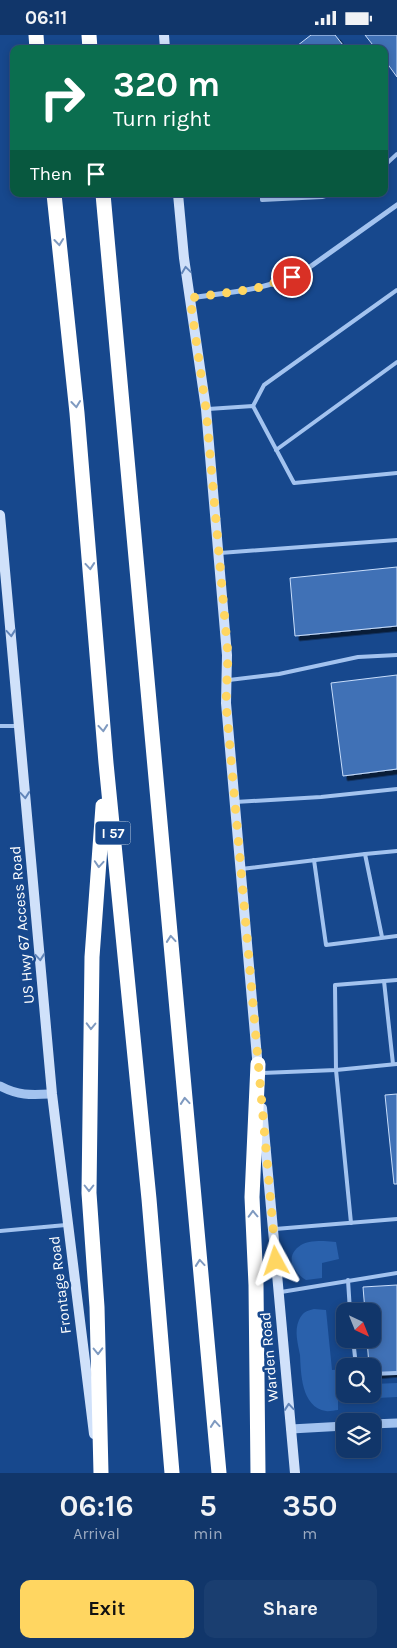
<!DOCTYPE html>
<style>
:root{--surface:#11366a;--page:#1a3e70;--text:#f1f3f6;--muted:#9cabc1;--line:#30507e;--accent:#ffd661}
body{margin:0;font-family:Karla,sans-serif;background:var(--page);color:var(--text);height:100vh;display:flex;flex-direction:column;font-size:19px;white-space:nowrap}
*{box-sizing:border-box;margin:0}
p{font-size:16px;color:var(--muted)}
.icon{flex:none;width:28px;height:28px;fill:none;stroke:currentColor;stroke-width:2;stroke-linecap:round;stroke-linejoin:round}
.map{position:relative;height:1438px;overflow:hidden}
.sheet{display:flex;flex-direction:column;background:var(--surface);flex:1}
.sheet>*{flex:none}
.top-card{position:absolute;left:10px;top:10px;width:378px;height:152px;border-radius:10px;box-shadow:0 2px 8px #0003,0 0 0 1px var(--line);background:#0b6e4f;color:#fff;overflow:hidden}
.needle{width:32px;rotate:137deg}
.fabs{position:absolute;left:336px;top:1268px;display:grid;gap:10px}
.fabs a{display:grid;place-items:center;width:45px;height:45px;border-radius:10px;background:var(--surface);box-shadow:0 2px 8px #0003,0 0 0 1px var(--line);font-size:25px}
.pin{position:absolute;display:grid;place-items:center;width:42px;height:42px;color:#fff;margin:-21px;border:2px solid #fff;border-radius:50%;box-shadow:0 1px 5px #0007}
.me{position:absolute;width:55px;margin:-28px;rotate:355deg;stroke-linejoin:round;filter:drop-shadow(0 0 4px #0008)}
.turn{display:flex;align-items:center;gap:18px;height:105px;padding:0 20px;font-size:22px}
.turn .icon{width:65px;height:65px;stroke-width:2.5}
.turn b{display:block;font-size:35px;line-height:42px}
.then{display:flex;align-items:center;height:48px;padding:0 20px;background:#0003;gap:10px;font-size:19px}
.eta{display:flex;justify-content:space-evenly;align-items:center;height:85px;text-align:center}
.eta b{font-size:30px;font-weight:700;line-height:35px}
.button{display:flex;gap:10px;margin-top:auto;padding:10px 20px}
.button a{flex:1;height:58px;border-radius:10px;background:var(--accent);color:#111;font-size:20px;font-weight:700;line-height:58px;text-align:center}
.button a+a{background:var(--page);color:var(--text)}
.status{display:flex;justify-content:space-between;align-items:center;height:35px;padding:0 25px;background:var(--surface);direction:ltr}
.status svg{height:14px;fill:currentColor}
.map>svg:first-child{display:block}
.green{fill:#2a61ac}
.building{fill:#4071b6;stroke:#c9defb;filter:url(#shadow)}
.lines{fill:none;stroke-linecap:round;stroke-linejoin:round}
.service{stroke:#a3c3ef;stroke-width:4}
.minor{stroke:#a3c3ef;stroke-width:5}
.tertiary{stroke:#a3c3ef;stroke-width:9}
.secondary{stroke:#d0e1fa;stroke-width:10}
.motorway{stroke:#fff;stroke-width:15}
.oneway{stroke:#7f9ac0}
.oneway2{stroke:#6185b9}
.route{stroke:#ffd661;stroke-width:9;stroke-dasharray:0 16.2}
.labels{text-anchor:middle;stroke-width:5;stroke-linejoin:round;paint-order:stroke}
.shield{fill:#17488d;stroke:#b9c8dd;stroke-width:1}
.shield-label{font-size:14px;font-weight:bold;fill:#fff}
.street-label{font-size:15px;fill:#fff;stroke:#17488d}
</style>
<div class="status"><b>06:11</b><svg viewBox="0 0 49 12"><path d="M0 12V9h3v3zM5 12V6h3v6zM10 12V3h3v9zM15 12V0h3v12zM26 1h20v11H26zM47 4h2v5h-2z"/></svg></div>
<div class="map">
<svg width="397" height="1438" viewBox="0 0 397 1438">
<defs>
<filter id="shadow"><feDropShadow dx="4.5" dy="4.5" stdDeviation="0" flood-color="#0009"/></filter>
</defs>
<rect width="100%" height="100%" fill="#17488d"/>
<g class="green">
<path d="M324,1206L336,1207L339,1224L322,1228V1243L306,1245C293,1237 284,1221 301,1210C307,1206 317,1206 324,1206Z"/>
<path d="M314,1274L326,1275L332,1335L345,1334V1359H372L373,1349L397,1348V1362L338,1365V1375C334,1375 329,1377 326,1376C301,1372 301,1338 300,1320C298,1309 294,1296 299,1285C303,1277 306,1276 314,1274Z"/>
</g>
<g class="building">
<path d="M311,0H335L346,14H293Z"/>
<path d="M365,0H397V42L384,24V14H376Z"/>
<path d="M397,532V591L295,601L290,543Z"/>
<path d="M397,640V734L343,741L331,648Z"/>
<path d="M397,1059V1149H394L385,1060Z"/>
<path d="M397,1250V1337L372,1339V1331H369L367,1304H372V1276H365L363,1252Z"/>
</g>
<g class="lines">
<g class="service">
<path d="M384,131L397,119"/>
<path d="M262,159V165L322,162L332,159"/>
<path d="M253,371L264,350L397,255"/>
<path d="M208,374L253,371L294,448L397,438"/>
<path d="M276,415L397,327"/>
<path d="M220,518L397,505"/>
<path d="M229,645L279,639L358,622L397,620"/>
<path d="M0,691H17"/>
<path d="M235,767L321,762L397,754"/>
<path d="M365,819L382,902"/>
<path d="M314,825L326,910L397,901"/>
<path d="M241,834L365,819L397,816"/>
<path d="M384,946L393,1029"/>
<path d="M262,1038L336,1035L397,1029"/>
<path d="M351,1188L336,1035L335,950L397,945"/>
<path d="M275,1194L397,1184"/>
<path d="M0,1196L66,1190"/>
<path d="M348,1245L350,1276"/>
<path d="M281,1257L397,1238"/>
<path d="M353,1304L356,1331"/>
<path d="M372,1339L397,1338"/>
</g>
<path class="minor" d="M190,263C230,257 272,255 307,234L397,170"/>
<g class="tertiary">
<path d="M0,1051C19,1061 31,1060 52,1059"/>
<path d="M372,1389L397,1388"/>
<path d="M291,1394L345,1391"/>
</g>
<g class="secondary">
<path d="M164,0L165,14"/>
<path d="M178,159L184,223L206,374L227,620L226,668L258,1034"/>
<path d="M0,480L52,1059L94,1399"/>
<path d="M262,1073L295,1438"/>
</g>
<g class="motorway">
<path d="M36,0L37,14"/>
<path d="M89,0L90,14"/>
<path d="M54,159L77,378L106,728L149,1164L172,1438"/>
<path d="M103,159L219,1438"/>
<path d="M101,1438L97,1272L89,1158L92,922L103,771"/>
<path d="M258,1438L256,1250L252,1162L258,1029"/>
</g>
</g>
<defs><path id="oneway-chevron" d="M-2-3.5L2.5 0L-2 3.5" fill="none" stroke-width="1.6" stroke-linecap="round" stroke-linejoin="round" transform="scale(1.25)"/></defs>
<g class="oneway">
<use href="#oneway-chevron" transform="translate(59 207) rotate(84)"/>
<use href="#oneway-chevron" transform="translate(76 369) rotate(84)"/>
<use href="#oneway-chevron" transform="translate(90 531) rotate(85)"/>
<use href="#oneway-chevron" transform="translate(103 693) rotate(85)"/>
<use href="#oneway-chevron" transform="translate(99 829) rotate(94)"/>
<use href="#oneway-chevron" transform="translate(171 904) rotate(-95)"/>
<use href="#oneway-chevron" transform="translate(91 991) rotate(91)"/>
<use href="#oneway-chevron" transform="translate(185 1066) rotate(-95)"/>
<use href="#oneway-chevron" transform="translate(89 1153) rotate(90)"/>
<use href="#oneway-chevron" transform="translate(253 1179) rotate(-92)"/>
<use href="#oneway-chevron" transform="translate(200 1228) rotate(-95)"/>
<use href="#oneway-chevron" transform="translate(98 1316) rotate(89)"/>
<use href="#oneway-chevron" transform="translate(215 1389) rotate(-95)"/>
</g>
<g class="oneway2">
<use href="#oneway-chevron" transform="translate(186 235) rotate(-98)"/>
<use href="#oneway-chevron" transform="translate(11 598) rotate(85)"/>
<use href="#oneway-chevron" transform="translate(25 760) rotate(85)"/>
<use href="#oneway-chevron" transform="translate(40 922) rotate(85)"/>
<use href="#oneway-chevron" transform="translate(289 1372) rotate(-95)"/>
</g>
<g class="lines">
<path class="route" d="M276,1226L226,668L228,620L206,374L190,263L254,254L292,242"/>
</g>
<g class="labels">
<rect class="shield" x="95.5" y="786.5" width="35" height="23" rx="4"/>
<g class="shield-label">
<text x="113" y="803">I 57</text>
</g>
<g class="street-label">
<text transform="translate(22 890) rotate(-95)" y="5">US Hwy 67 Access Road</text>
<text transform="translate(60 1250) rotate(-97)" y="5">Frontage Road</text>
<text transform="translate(269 1322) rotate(-95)" y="5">Warden Road</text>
</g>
</g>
</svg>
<div class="fabs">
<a><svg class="needle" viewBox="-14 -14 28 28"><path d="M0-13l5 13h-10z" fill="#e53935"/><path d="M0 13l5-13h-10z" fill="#9cabc1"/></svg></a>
<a><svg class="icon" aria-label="search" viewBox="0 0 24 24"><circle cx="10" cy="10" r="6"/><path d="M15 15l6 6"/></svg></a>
<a><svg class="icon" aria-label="layers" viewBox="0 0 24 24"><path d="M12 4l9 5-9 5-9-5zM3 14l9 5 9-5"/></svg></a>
</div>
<div class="pin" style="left:292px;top:242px;background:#d93025"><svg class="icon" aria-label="arrive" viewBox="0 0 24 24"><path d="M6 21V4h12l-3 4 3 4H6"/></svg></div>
<svg class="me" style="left:276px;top:1226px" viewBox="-20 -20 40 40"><path d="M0-17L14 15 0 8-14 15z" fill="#ffd661" stroke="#fff" stroke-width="4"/></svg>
<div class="top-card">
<div class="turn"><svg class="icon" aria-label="right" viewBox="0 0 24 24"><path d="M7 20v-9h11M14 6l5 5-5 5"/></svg><div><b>320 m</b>Turn right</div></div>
<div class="then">Then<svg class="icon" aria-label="arrive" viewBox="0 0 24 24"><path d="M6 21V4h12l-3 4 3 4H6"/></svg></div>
</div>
</div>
<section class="sheet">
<div class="eta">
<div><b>06:16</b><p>Arrival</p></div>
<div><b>5</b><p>min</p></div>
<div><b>350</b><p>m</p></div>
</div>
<div class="button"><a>Exit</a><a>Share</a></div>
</section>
